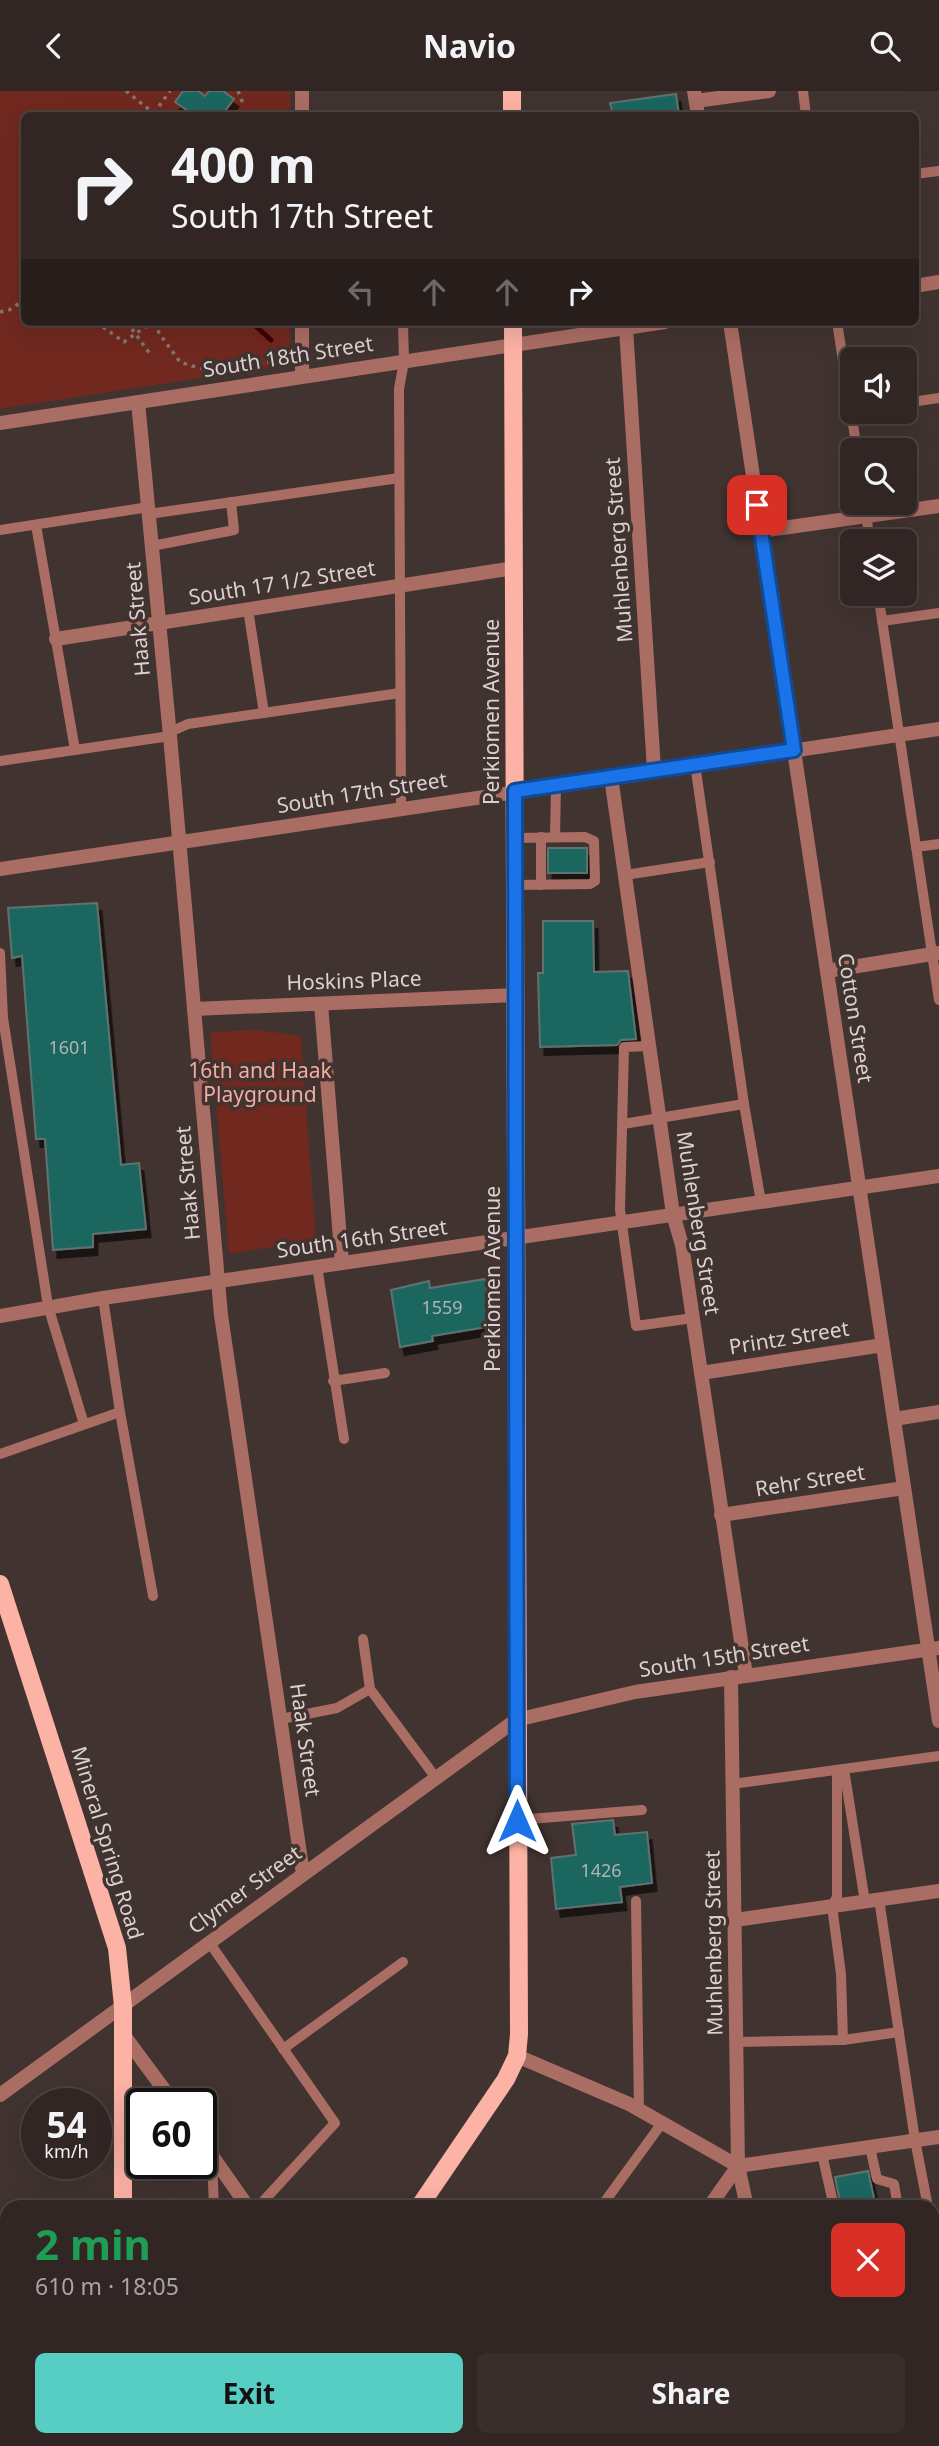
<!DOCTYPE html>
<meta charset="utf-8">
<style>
:root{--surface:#312624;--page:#392e2c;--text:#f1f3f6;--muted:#a8a5a6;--line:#4c4341;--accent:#56cec3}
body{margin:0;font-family:"Noto Sans",sans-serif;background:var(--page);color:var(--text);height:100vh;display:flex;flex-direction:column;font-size:26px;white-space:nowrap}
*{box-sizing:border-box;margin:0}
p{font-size:23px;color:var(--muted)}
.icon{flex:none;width:38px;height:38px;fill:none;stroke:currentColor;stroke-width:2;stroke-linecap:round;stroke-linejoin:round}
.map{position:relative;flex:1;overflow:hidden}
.panel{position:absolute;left:0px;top:2109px;width:940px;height:247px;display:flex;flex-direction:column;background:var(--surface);border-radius:21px 21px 0 0;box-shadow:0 7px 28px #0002,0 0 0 2px var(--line)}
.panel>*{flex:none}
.hud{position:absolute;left:21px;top:21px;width:898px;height:214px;border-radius:10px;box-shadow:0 7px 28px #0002,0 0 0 2px var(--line);background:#312624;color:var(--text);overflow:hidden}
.fabs{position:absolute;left:840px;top:256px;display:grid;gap:14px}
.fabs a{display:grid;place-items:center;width:77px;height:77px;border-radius:10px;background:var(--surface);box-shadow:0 7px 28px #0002,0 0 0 2px var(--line);font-size:35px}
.speed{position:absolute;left:21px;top:1997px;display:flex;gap:14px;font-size:35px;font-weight:700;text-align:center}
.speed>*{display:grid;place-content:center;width:91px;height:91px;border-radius:50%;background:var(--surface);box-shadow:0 7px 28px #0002,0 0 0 2px var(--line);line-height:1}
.speed small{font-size:18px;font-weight:400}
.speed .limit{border:4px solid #111;border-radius:10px;background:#fff;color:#111}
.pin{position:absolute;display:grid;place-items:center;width:60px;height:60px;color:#fff;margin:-30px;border-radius:14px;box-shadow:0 4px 10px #0006}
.me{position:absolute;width:77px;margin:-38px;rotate:0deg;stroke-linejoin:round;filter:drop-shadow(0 0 5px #0008)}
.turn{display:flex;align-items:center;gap:24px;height:147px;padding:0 35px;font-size:32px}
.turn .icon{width:91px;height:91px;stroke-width:2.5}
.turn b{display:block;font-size:49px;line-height:60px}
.lanes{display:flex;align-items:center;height:66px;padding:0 35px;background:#0003;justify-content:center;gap:35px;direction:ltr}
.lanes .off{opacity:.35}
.round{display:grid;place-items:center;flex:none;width:74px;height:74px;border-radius:10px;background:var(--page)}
.summary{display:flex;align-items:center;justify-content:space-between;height:119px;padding:0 35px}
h1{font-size:42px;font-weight:700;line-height:52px;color:#1e9e55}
.cta{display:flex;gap:14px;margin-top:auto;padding:14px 35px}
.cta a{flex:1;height:80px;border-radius:10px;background:var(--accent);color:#111;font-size:28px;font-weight:700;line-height:80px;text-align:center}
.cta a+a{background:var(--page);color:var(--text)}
header{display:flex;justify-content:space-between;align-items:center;height:91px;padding:0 35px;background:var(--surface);font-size:32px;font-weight:700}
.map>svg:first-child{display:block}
.green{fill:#71281e}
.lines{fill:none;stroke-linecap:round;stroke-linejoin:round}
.stream{stroke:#3d0000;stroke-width:5}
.building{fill:#1f6660;stroke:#607270;stroke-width:2;filter:url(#shadow)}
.path{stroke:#827674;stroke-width:3.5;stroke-dasharray:3.5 5;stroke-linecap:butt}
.service{stroke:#aa6d63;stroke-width:10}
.minor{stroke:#aa6d63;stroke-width:14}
.tertiary{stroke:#aa6d63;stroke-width:14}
.primary{stroke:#fcb2a5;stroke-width:18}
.route-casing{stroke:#114b97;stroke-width:18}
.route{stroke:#1a73e8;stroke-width:12}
.labels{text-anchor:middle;stroke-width:7;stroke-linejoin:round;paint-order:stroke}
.number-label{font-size:18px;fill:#acb6b4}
.street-label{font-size:21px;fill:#dbd1d0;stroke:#413330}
.park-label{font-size:21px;fill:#f4aca0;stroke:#413330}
</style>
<header><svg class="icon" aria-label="back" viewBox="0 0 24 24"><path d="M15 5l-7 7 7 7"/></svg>Navio<svg class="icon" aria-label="search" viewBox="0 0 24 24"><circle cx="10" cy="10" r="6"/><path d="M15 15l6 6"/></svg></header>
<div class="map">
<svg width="939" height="2355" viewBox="0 0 939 2355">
<defs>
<filter id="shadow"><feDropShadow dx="4.5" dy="8" stdDeviation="0" flood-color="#0009"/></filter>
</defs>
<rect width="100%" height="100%" fill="#413330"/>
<g class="green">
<path d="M0,0H290V24H24V231H290V268L286,274L0,318Z"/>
<path d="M258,939L301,945L316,1149L229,1163L210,941Z"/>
</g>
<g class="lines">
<path class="stream" d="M251,231L271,249"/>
</g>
<g class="building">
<path d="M183,0H198L205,5L209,0H223L234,8L222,24H194L175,11Z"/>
<path d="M676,3L679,24H613L610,12Z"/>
<rect x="548" y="757" width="39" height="25"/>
<path d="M97,812L121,1074L139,1072L146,1138L93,1143V1156L53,1159L45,1048H36L22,865L12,867L8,817Z"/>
<path d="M543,830H593L594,881L628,880L636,948L621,949L617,954L540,956L538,882H543Z"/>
<path d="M485,1188L493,1235L432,1245L433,1250L400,1256L391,1199L429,1190L430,1197Z"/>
<path d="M613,1729L615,1744L647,1741L652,1792L620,1796L622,1811L556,1818L551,1767L576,1764L572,1733Z"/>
<path d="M868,2080L876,2116H841L835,2086Z"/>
</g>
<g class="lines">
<g class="path">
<path d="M126,0L156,24"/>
<path d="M238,0L244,15"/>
<path d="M154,22L170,0"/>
<path d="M0,221L9,219L24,209"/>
<path d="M96,231L124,251L145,236L156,233"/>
<path d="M127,231L150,263"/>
<path d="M156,231L159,242L180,271L192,275L211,279L272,271L285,267L287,264"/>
</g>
<g class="service">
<path d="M803,0L806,24"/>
<path d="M915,83L939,80"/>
<path d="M837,231L857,359"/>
<path d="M905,312L939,307"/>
<path d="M864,411L870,450"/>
<path d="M149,423L399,387"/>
<path d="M36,434L75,659"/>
<path d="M0,439L149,416"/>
<path d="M152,455L234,439L231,411"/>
<path d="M878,502L939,909"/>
<path d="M248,518L264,622"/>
<path d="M882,530L939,522"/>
<path d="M170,641L188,633L400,602"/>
<path d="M0,670L170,645"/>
<path d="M695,673L744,1013L761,1111"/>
<path d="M401,718L399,298L404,270L403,231"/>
<path d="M555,746L556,694"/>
<path d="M515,747L585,746L594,750L595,790L590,793L516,794"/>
<path d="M916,756L939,753"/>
<path d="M625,784L710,771"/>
<path d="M541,794V746"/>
<path d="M0,862L3,927L48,1215L84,1333"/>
<path d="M650,955L624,956L620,1119L636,1235L693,1227"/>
<path d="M623,1033L744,1013"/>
<path d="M317,1175L344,1348"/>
<path d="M103,1207L120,1321L153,1505"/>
<path d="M333,1290L385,1282"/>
<path d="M0,1363L120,1321"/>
<path d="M363,1548L370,1598L436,1687"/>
<path d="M281,1628L337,1617L370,1598"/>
<path d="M844,1678L865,1811"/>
<path d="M837,1679V1806L832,1815L841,1883L843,1949"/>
<path d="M732,1693L939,1665"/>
<path d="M517,1729L642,1719"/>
<path d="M879,1808L915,2049L928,2116"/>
<path d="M636,1810L639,2019"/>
<path d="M209,1851L335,2032L258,2116"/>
<path d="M736,1951L843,1949L899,1941"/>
<path d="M283,1958L403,1871"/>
<path d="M870,2056L877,2088L894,2093L898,2116"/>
<path d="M822,2063L834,2116"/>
<path d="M212,2067L214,2116"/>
<path d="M601,2116L662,2032"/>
<path d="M933,2137L939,2166"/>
<path d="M0,2234H7"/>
<path d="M933,2317L939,2347"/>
<path d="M572,2348L577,2355"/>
<path d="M692,2348L693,2355"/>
<path d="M732,2355L765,2348"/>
</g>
<g class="minor">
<path d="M302,0V24"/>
<path d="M696,10L769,0"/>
<path d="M915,195L939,191"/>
<path d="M302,231V285"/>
<path d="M626,237L654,679"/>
<path d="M138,311L170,645L221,1224L303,1783"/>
<path d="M0,332L665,231"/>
<path d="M761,440L939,415"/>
<path d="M56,548L514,477"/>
<path d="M611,686L673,1123L682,1154L746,1584"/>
<path d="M0,778L939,638"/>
<path d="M827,880L939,862"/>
<path d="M321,913L342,1172"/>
<path d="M194,918L516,904"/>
<path d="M0,1225L103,1207L939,1085"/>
<path d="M701,1282L883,1254"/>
<path d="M894,1328L939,1321"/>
<path d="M721,1424L904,1397"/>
<path d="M731,1586L738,2075L747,2116"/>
<path d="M516,1629L635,1601L939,1557"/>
<path d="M735,1829L939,1800"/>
<path d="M123,1943L174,2012"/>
<path d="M517,1965L629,2013L738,2075L939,2046"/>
<path d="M201,2049L248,2116"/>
<path d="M709,2116L738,2075"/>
<path d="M422,2348L427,2355"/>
<path d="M797,2348L798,2355"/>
<path d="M520,2355L528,2348"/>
</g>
<g class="tertiary">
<path d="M694,0L698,24"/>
<path d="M730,231L939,1630"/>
<path d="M0,2004L516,1629"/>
</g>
<g class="primary">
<path d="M512,0V24"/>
<path d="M0,1493L117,1857L123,1915V2116"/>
<path d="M419,2116L506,1988L517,1965L519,1943L513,231"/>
<path d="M124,2348V2355"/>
<path d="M251,2355L256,2348"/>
</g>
</g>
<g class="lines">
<defs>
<path id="route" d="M517,1730L515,700L794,659L757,414"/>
</defs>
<use href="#route" class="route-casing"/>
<use href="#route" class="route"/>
</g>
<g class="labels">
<g class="number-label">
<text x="69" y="963">1601</text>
<text x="442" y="1223">1559</text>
<text x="601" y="1786">1426</text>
</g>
<g class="street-label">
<text transform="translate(288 266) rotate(-9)" y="7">South 18th Street</text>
<text transform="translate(619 459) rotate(-94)" y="7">Muhlenberg Street</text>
<text transform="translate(282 492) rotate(-9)" y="7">South 17 1/2 Street</text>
<text transform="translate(138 528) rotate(-95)" y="7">Haak Street</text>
<text transform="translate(492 621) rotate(-90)" y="7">Perkiomen Avenue</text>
<text transform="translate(362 702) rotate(-9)" y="7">South 17th Street</text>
<text transform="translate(354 890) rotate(-2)" y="7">Hoskins Place</text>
<text transform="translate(855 927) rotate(81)" y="7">Cotton Street</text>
<text transform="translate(188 1092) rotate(-95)" y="7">Haak Street</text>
<text transform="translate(698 1132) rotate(81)" y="7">Muhlenberg Street</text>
<text transform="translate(362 1148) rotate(-8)" y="7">South 16th Street</text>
<text transform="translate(493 1188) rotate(-90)" y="7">Perkiomen Avenue</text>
<text transform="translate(789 1247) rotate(-9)" y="7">Printz Street</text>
<text transform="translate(810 1390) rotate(-9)" y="7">Rehr Street</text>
<text transform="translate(724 1566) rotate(-9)" y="7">South 15th Street</text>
<text transform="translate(305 1649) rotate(82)" y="7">Haak Street</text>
<text transform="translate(107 1752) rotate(73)" y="7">Mineral Spring Road</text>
<text transform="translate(245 1799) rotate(-36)" y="7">Clymer Street</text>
<text transform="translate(714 1852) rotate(-91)" y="7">Muhlenberg Street</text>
</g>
<g class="park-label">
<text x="260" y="987">16th and Haak<tspan x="260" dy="24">Playground</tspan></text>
</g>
</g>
</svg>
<div class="fabs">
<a><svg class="icon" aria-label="sound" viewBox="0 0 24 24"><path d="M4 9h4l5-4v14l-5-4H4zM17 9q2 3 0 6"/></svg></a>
<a><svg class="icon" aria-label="search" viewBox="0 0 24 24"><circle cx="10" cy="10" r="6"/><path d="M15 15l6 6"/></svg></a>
<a><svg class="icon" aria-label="layers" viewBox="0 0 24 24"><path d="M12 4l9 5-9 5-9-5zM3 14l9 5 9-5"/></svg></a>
</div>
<div class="speed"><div>54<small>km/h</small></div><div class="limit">60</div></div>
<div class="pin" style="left:757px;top:414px;background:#d93025"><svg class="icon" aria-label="arrive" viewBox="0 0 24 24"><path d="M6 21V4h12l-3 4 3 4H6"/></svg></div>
<svg class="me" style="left:517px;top:1730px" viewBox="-20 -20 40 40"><path d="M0-17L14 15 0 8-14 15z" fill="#1a73e8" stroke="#fff" stroke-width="4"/></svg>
<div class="hud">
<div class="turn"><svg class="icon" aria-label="right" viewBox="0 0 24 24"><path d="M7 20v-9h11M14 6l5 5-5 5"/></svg><div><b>400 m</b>South 17th Street</div></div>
<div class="lanes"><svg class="icon off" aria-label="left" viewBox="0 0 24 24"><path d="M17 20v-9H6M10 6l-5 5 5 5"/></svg><svg class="icon off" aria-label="ahead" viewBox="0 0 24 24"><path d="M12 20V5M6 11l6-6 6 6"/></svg><svg class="icon off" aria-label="ahead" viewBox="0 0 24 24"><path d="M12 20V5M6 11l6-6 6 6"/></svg><svg class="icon" aria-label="right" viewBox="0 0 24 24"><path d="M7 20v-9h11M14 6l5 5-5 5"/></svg></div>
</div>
<section class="panel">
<div class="summary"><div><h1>2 min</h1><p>610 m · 18:05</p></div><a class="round" style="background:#d93025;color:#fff"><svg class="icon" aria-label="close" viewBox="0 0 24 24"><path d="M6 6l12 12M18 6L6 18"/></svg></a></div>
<div class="cta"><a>Exit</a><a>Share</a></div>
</section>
</div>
